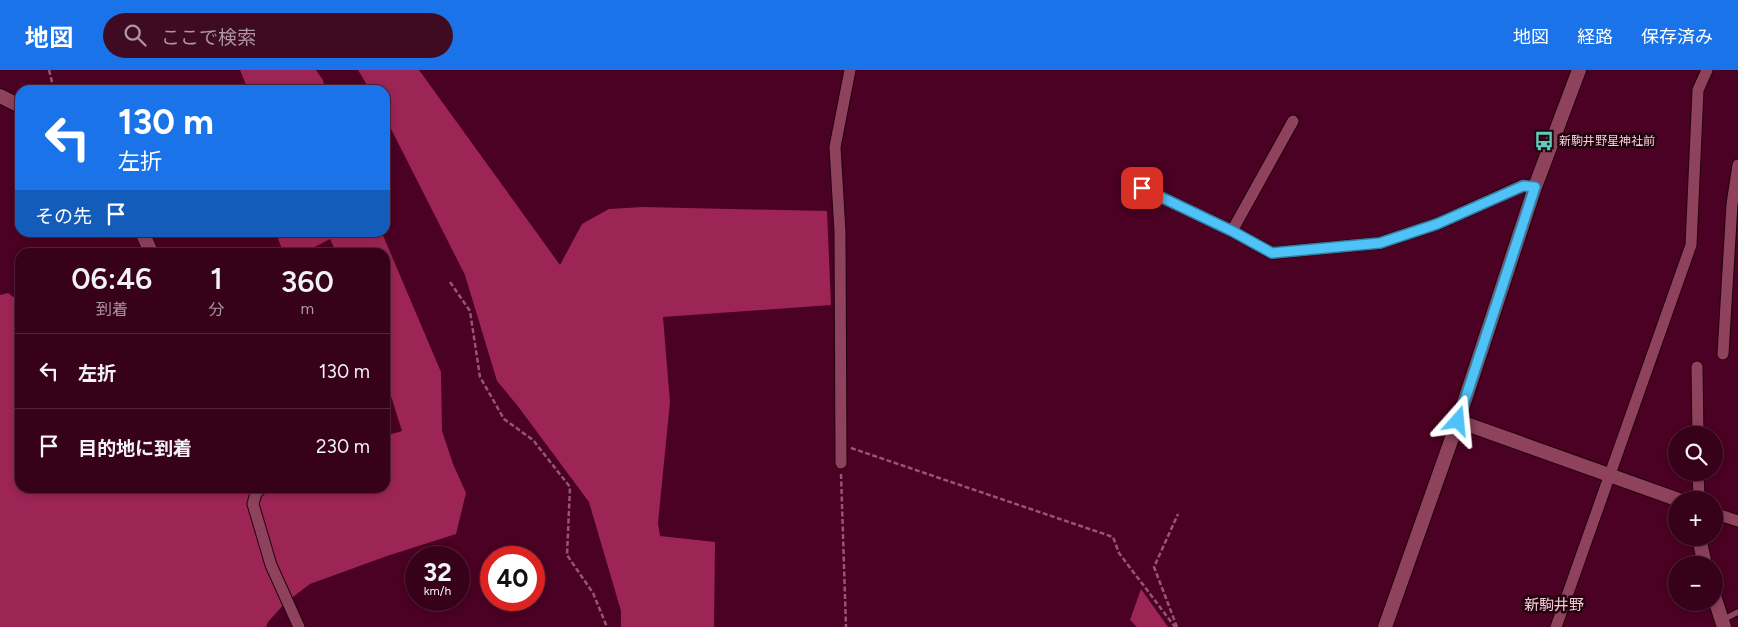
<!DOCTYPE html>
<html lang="ja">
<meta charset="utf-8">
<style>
:root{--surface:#38011a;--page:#3f0b23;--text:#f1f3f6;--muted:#ab97a2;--line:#522339;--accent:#1a73e8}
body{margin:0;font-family:Figtree,"Noto Sans JP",sans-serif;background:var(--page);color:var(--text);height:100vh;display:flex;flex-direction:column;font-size:19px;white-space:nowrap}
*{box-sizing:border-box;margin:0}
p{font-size:16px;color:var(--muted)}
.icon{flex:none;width:28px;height:28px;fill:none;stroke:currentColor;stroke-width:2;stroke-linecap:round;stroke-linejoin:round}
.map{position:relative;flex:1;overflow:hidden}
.side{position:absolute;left:15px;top:178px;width:375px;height:245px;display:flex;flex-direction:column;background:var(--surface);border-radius:15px;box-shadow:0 2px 8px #0003,0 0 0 1px var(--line)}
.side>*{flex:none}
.guide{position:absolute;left:15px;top:15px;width:375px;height:152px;border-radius:15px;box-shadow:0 2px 8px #0003,0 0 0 1px var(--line);background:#1a73e8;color:#fff;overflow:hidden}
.controls{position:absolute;left:1668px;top:356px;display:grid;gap:10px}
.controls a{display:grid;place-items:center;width:55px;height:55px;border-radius:50%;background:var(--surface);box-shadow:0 2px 8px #0003,0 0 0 1px var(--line);font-size:25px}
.speed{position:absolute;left:405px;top:476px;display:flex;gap:10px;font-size:25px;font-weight:700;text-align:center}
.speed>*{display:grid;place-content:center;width:65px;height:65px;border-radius:50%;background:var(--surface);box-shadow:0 2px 8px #0003,0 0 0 1px var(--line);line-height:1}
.speed small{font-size:12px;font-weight:400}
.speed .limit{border:8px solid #d22;background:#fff;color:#111}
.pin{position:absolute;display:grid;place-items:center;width:42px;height:42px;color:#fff;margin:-21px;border-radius:10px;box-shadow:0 2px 8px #0006}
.me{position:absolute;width:55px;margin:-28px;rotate:18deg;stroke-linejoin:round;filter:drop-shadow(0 0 4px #0008)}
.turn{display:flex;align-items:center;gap:18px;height:105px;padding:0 20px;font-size:22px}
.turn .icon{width:65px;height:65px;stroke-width:2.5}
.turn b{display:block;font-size:35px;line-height:42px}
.then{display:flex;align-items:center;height:48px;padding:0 20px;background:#0003;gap:10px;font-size:19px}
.eta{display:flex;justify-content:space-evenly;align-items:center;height:85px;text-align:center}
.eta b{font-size:30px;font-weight:600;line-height:35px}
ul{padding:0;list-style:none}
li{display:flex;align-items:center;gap:15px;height:75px;padding:0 20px;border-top:1px solid var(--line)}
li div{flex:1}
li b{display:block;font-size:19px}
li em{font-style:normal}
header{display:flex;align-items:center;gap:30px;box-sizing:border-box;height:70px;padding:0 25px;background:var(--accent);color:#fff}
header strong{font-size:24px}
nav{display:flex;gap:28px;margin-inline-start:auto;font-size:18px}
.search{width:350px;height:45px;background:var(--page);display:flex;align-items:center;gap:12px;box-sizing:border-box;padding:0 18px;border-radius:28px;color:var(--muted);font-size:19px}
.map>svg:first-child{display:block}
.forest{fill:#9c2556}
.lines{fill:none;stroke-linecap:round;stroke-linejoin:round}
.service-casing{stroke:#23010e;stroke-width:8}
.minor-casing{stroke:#23010e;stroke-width:13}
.tertiary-casing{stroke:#23010e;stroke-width:16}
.path{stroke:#955770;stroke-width:2.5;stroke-dasharray:5 2.5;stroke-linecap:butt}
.service{stroke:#8e425c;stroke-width:5.5}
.minor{stroke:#8e425c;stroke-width:11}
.tertiary{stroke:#8e425c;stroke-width:14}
.route-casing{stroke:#337fa1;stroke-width:12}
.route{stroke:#4fc3f7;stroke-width:9}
.labels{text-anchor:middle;stroke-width:5;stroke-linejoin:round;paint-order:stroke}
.poi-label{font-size:12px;fill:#f9ccd8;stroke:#20040e;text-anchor:start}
.quarter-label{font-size:15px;fill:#f9ccd8;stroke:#20040e}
</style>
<header>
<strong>地図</strong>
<div class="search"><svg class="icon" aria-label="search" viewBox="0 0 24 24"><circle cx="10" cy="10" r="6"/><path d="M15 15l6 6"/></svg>ここで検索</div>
<nav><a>地図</a><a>経路</a><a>保存済み</a></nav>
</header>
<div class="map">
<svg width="1738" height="557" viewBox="0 0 1738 557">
<rect width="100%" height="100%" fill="#4b0123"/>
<g class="forest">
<path d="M240,0H316L323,10L325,20H248Z"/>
<path d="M358,0H419L560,195L582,154L609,139L643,137L827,141L831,235L663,247L670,332L658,453L660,466L715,472L714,557H621V541L589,432L517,335L497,311L465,205L385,47V20H370Z"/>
<path d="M276,163H382L441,302L442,361L453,394L466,423L456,464L387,486L310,514L285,533L268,552L266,557H0V225L8,223L20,232V418H385V366L402,361L385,307V182H336L330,169L305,182H283Z"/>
<path d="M1141,519L1168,557H1137L1130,550Z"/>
</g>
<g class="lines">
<defs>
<path id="service" d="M1723,550L1738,542"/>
<g id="minor">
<path d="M1142,118L1232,161L1272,183L1380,173L1437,154L1523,115L1535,117"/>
<path d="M1232,161L1293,51"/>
<path d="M1723,284L1732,134L1738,95"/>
<path d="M1697,297L1698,365"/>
<path d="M841,393L840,162L835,77L850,0"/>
<path d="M1698,402L1699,430"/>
<path d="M262,418L256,423L253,434L271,495L299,557"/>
<path d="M1714,443L1738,451"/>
<path d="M1556,557L1691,175L1698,20L1707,0"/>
</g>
<g id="tertiary">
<path d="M0,26L20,36"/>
<path d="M142,162L151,182"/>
<path d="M1458,351L1679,430"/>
<path d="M1699,468L1705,495"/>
<path d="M1714,526L1724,557"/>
<path d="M1385,557L1458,351L1535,117L1579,0"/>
</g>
</defs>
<use href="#service" class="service-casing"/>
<use href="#minor" class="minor-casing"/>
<use href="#tertiary" class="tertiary-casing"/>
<g class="path">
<path d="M49,0L54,20"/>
<path d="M450,212L470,241L480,307L504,349L533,370L570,417L567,485L593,523L607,557"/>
<path d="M851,378L1113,467L1119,483L1175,557"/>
<path d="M841,404L846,557"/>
<path d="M1177,557L1154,497L1178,444"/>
</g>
<use href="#service" class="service"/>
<use href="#minor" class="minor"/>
<use href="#tertiary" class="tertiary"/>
</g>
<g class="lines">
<defs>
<path id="route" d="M1142,118L1232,161L1272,183L1380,173L1437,154L1523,116L1535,117L1458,351"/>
</defs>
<use href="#route" class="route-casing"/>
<use href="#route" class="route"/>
</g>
<defs>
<symbol id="bus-bare" viewBox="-9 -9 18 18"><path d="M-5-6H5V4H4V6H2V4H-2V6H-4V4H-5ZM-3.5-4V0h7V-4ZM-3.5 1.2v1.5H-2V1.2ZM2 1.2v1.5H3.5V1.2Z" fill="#5ccebb" stroke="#20040e" stroke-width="2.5" paint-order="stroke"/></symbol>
</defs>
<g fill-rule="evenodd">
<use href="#bus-bare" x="1530" y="57" width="28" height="28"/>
</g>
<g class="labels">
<g class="poi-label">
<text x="1559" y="75">新駒井野星神社前</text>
</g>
<g class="quarter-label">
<text x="1554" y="540">新駒井野</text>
</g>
</g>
</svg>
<div class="controls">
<a><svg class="icon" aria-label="search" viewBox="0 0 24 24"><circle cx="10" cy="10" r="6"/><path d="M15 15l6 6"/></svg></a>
<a>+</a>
<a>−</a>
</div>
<div class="speed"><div>32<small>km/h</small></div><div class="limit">40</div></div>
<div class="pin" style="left:1142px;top:118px;background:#d93025"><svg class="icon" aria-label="arrive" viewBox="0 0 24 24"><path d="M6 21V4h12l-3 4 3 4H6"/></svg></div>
<svg class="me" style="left:1458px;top:351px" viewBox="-20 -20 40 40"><path d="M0-17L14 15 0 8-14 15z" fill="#4fc3f7" stroke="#fff" stroke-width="4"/></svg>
<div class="guide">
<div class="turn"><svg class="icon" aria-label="left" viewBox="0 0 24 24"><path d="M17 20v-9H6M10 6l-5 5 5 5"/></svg><div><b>130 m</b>左折</div></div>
<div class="then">その先<svg class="icon" aria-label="arrive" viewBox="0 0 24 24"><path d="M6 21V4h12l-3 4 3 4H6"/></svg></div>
</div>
<section class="side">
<div class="eta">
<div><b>06:46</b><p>到着</p></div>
<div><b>1</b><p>分</p></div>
<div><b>360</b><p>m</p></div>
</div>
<ul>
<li><svg class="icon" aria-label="left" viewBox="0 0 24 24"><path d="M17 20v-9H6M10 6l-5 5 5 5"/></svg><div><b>左折</b></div><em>130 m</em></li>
<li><svg class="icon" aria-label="arrive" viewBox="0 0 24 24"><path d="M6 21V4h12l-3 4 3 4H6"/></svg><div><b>目的地に到着</b></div><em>230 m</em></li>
</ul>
</section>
</div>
